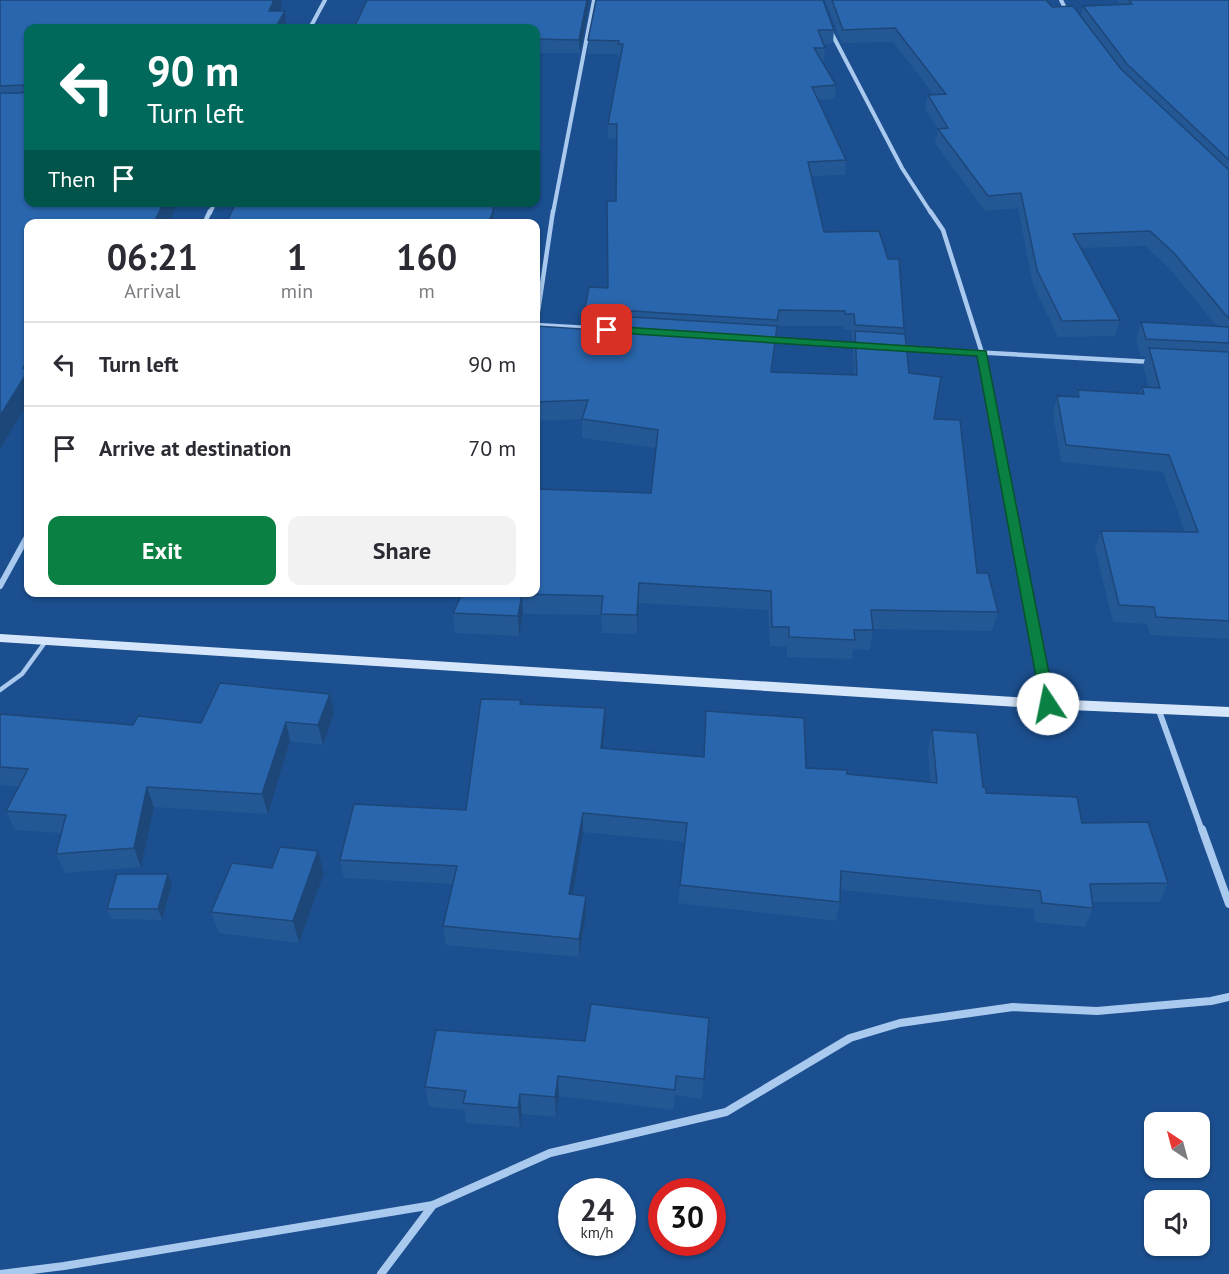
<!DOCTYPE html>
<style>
:root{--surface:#fff;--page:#f2f2f3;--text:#2b2b33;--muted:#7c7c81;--line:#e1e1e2;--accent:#0b8043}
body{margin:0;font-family:"PT Sans",sans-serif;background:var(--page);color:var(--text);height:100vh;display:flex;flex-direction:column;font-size:22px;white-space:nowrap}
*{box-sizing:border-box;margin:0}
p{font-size:20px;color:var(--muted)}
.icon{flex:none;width:33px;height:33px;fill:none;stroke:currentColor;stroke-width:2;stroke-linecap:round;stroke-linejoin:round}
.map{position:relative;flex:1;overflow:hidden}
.details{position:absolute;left:24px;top:219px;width:516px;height:378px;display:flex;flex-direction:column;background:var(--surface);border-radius:12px;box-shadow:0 2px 4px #0004}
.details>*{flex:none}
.hud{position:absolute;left:24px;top:24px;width:516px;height:183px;border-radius:12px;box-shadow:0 2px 4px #0004;background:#00695c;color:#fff;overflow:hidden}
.needle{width:39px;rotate:324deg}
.fabs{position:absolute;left:1144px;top:1112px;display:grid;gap:12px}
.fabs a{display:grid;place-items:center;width:66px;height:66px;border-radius:12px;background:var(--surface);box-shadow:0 2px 4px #0004;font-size:30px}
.speed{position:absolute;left:558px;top:1178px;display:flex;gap:12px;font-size:30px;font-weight:700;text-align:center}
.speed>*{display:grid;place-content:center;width:78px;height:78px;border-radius:50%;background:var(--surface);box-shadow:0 2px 4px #0004;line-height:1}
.speed small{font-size:15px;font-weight:400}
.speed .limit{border:9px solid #d22;background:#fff;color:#111}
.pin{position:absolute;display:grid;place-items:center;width:51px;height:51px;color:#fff;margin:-26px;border-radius:12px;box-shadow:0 3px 9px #0006}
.me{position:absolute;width:66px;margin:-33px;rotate:349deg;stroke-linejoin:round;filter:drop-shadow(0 0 4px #0008)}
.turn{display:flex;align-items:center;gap:21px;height:126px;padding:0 24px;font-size:27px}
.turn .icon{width:78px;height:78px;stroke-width:2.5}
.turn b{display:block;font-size:42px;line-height:51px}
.then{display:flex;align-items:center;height:57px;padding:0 24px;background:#0003;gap:12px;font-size:22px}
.eta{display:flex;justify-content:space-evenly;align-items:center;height:102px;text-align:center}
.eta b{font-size:36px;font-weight:700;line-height:42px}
.button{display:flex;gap:12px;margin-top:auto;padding:12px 24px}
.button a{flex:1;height:69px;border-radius:12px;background:var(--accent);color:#fff;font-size:24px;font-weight:700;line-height:69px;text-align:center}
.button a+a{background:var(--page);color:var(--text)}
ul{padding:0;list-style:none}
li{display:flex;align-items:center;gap:18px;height:84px;padding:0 24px;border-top:2px solid var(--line)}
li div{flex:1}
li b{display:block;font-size:22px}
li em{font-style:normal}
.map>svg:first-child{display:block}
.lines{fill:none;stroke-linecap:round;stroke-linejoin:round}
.lane{stroke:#a9c9ee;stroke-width:4.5}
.street-far3{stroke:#a9c9ee;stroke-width:4}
.street-far2{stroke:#a9c9ee;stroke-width:4.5}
.street-far1{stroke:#a9c9ee;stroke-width:6}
.street{stroke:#a9c9ee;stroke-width:8}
.secondary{fill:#d6e6fa;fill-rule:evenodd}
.wall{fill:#245895;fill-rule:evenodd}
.shaded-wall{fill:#1d4779}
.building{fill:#2a66ad;stroke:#1d4779;stroke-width:1.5}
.route{fill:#0b8043;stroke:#07532c;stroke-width:1.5}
</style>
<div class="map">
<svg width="1229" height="1274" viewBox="0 0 1229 1274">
<rect width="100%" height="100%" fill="#1b4f8f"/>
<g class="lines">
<path class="lane" d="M0,690L22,674L46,641"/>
<g class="street-far3">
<path d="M1061,0L1067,12"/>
<path d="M310,28L325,0"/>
<path d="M831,32L902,168L931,213"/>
<path d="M210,213L215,202"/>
<path d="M553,213L594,0"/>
</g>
<g class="street-far2">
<path d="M930,211L943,230L982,353L1007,484"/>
<path d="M204,224L210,211"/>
<path d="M536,325L589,328"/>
<path d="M536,325L553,211"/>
<path d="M770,340L861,346"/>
<path d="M898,348L1152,362"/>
</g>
<g class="street-far1">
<path d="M1006,482L1048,704"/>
<path d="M0,586L28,535"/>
<path d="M1158,708L1202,831"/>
</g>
<g class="street">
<path d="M1202,829L1229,904"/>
<path d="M0,1274L64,1266L433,1205L550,1153L726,1112L850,1038L900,1023L1013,1007L1097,1011L1211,1001L1229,997"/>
<path d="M381,1274L433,1205"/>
</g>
<path class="secondary" d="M0,634L1048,699L1229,707V717L1048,709L0,642Z"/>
</g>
<g class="wall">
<path d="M0,0L282,7L279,11H285L288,28H28V403L0,449Z"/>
<path d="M367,0H590L580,53H536V54V28Z"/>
<path d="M825,0H1046L1052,7L1081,16L1083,6L1120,5L1117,0H1229V639L1150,635L1147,624L1113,622L1095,548L1101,531L1185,532L1163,472L1061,462L1053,413L1057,396L1076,397L1078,390L1139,394L1142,387L1149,388L1143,365L1146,356H1141L1136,339L1141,322L1217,326L1169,268L1145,246L1081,248L1120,320L1115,336L1058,337L1033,285L1018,208L985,211L935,143L938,129L925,109L928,95H934L893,42L842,43Z"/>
<path d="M834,30L833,43L824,44L825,48L824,61L822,62L836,85L835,99L819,100L846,160L845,175L811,176L824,232L904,328L903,334L909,373L934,419L977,573L998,612L992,631L873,629L870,650L853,649L852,659L787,657V647L770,646L768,610L639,603L637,634L602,633L601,615L523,614L519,636L455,633L453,613L462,596L436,592H536L651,493L656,448L582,438V419L536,421V326L582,329L585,314V308L608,288L616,201L617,139L608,138V124L621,58H618V54H588V40ZM777,326H843V329L852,330V340H854L853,349L854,374L772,372Z"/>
<path d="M330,694L334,713L323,745L290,741L268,814L154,807L141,867L65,873L56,854L61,833L15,830L6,811L18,787L0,785V714L133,725L201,723Z"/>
<path d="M521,704L605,728L603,748L806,768L847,774L930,782L928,749L932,730L983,787L986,793L1082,823L1168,883L1160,902H1092L1093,908L1085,927L1035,922L1034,909L840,890V902L836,921L678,903L680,885L685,842L583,832L573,895L586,896V914L579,957L446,945L443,926L453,884L344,878L340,860L466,810Z"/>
<path d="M318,851L324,873L299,943L219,933L211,912L272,868Z"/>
<path d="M172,885L162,920L112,919L107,909Z"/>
<path d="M709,1018L702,1099L675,1095L673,1110L559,1096L556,1117L522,1114L520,1127L466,1123L464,1110L429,1107L425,1087L585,1041Z"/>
</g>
<g class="shaded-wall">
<path d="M272,0H281L282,7L272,28L269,11Z"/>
<path d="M587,0H590L580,53L579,40Z"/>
<path d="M285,11L287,28H275Z"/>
<path d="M164,202H178L168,224H153Z"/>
<path d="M493,202H494V224H488Z"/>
<path d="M28,360V403L0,449V416L23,368Z"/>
<path d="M639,583V603L637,634V615Z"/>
<path d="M522,594L523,614L519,636L518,616Z"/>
<path d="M330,694L334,713L323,745L318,725Z"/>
<path d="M605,708V728L601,767V748Z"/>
<path d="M286,722L290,741L268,814L262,794Z"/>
<path d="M147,787L154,807L141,867L134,848Z"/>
<path d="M583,813V832L570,913L569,894Z"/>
<path d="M318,851L324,873L299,943L293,921Z"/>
<path d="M168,874L172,885L162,920L158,909Z"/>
<path d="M586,896V914L579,957V939Z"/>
<path d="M558,1076L559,1096L556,1117L555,1097Z"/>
<path d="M520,1094L522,1114L520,1127L518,1108Z"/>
</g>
<g class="building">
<path d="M0,0H274L269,11H285L275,28H28V202H164L153,224H28V360L23,368H28V371L0,416V93H22L27,90L23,85L0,86Z"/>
<path d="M367,0H587L579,40L536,39V28H354Z"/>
<path d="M596,0H823L834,30H818L825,48H814L836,85L812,87L846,160L808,162L824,232L879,231L888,259H899L904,328L855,325L854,314H845V311L779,310L777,320L585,308L589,287L608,288L607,201H616L617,124H608L623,44H618L619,41L588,40Z"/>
<path d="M832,0H1046L1052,7L1073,6L1121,69L1229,170V319L1174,253L1150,231L1073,234L1120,320L1062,321L1037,270L1021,193L988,196L938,129L948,128L928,95L946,94L895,28L843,30Z"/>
<path d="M1129,0H1229V160L1127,64L1083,6L1132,4Z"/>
<path d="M236,202H493V211L488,224H226Z"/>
<path d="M584,314L777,326L771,372L857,375L855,331L905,334L909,373L941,377L934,419L960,420L977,573H988L998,612L871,610L873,630H854L855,640L789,637V627H772L771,591L639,583L637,615L601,614L603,596L522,594L518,616L453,613L463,592H536V489L651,493L658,430L582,419L588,400L536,402V326L582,329Z"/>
<path d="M1141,322L1229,327V343L1146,339Z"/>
<path d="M1149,348L1229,352V621L1156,617L1154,607L1119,605L1101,531L1198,532L1169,455L1066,445L1057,396L1079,397L1078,390L1144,394L1142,387L1160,388Z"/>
<path d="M220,683L330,694L318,725L286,722L262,794L147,787L134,848L56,854L66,815L6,811L28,769L0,767V714L133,725L138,716L201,723Z"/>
<path d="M481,699L521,700L520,704L605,708L601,748L704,757L706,711L804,718L806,768L847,770V774L937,783L932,730L977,733L983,787L986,788V793L1077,797L1082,823L1148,822L1168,883L1090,884L1093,908L1042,903L1040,891L841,871L840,902L680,885L687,823L583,813L569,894L586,896L579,939L443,926L457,866L340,860L354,804L466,810Z"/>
<path d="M280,847L318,851L293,921L211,912L232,863L272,868Z"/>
<path d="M117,874H168L158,909H107Z"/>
<path d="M591,1004L709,1018L704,1079L676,1076L675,1090L558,1076L555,1097L520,1094L518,1108L463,1103L466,1091L425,1087L436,1030L585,1041Z"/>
</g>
<path class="route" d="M607,326L986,351L1055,704L1053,707L1048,709L1041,704L977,356L603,332V327Z"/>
</svg>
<div class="fabs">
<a><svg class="needle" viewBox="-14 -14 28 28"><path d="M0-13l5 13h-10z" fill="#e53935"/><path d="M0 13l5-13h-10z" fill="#7c7c81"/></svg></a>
<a><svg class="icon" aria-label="sound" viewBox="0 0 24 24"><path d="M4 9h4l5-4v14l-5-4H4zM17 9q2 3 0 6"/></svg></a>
</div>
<div class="speed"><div>24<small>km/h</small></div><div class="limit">30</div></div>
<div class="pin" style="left:607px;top:330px;background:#d93025"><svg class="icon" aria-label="arrive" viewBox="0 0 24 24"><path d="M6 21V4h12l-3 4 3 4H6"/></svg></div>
<svg class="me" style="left:1048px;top:704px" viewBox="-20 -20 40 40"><circle r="19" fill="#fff"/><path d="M0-13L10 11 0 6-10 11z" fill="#0b8043"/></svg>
<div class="hud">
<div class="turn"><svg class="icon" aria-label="left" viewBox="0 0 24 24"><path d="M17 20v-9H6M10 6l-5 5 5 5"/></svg><div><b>90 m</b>Turn left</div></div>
<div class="then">Then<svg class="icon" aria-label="arrive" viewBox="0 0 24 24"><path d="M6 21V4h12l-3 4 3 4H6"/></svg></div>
</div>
<section class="details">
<div class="eta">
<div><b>06:21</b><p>Arrival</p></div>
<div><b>1</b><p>min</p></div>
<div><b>160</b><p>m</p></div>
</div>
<ul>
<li><svg class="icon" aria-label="left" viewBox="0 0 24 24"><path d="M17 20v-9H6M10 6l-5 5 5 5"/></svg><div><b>Turn left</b></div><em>90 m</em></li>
<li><svg class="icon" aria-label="arrive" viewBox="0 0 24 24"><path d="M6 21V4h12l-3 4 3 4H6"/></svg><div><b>Arrive at destination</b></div><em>70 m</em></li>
</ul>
<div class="button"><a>Exit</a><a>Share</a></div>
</section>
</div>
